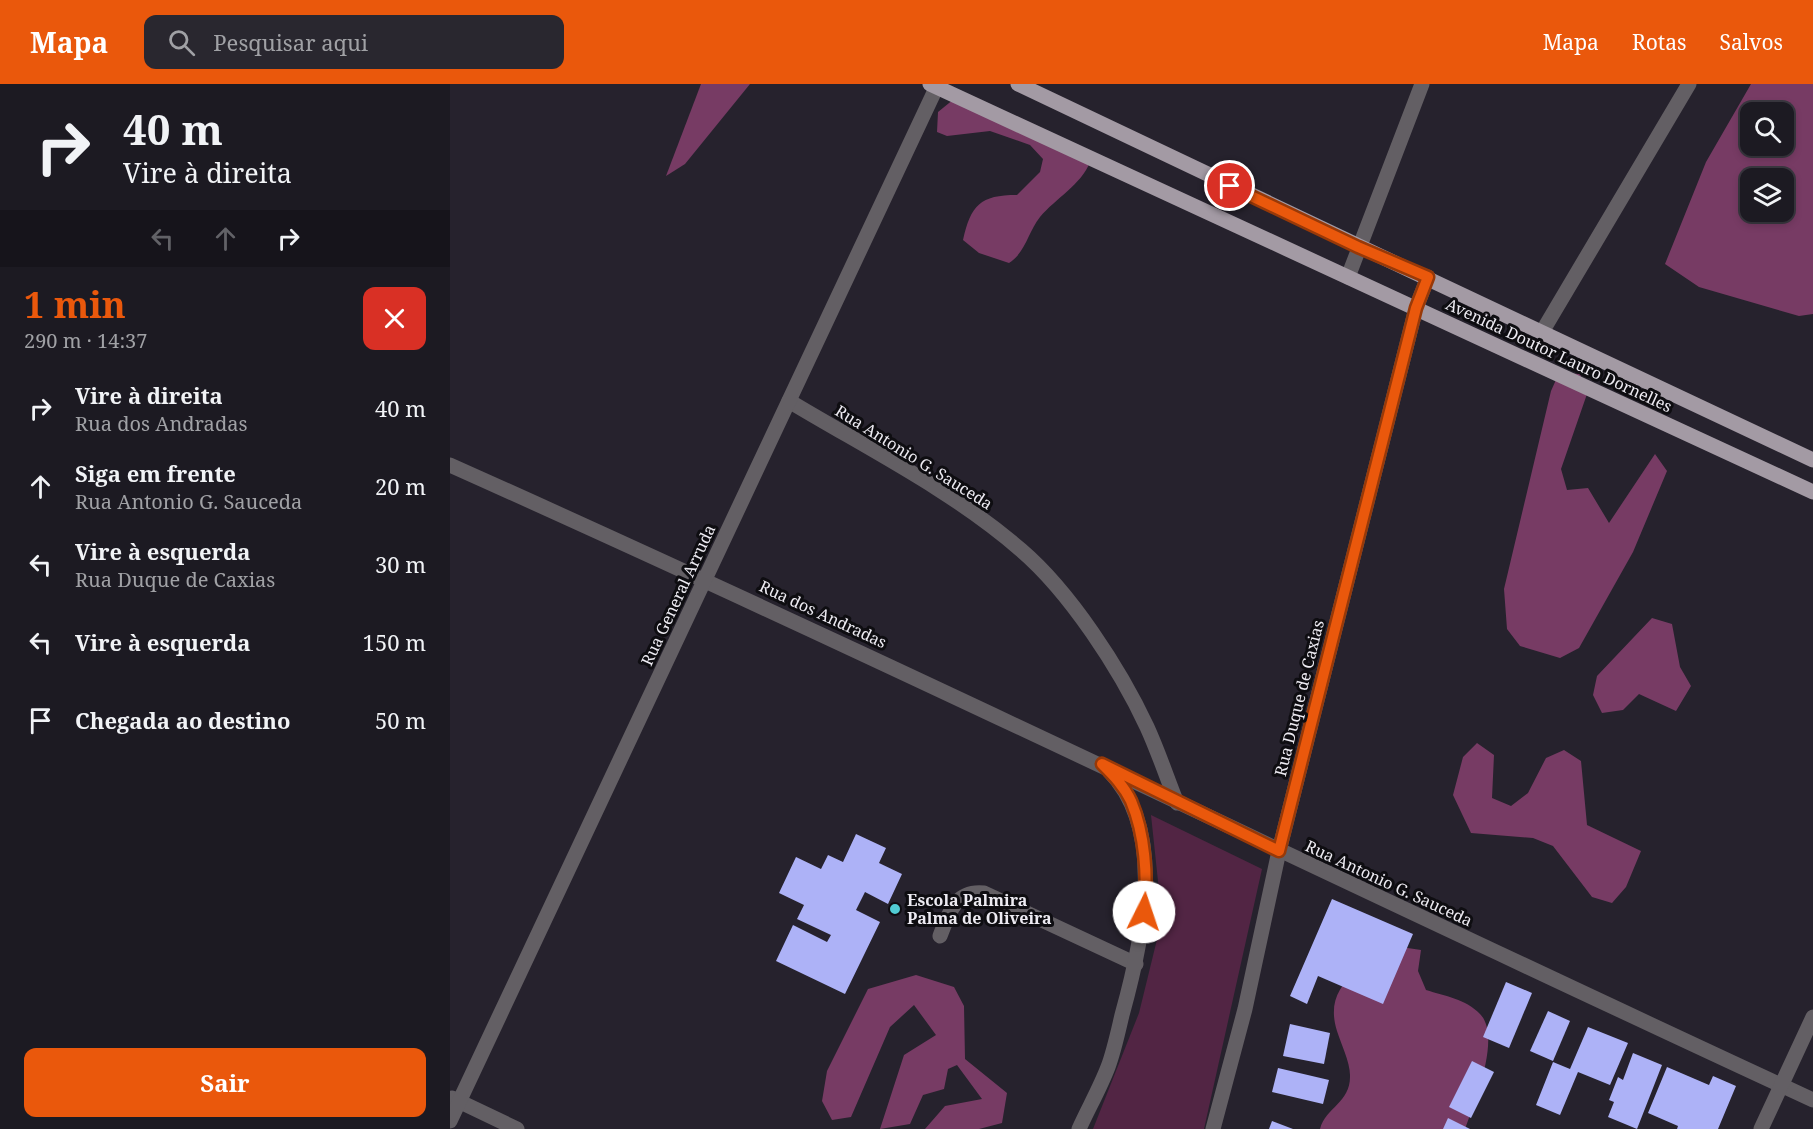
<!DOCTYPE html>
<html lang="pt">
<meta charset="utf-8">
<style>
:root{--surface:#1c1a22;--page:#29272f;--text:#f1f3f6;--muted:#a0a1a5;--line:#3a3840;--accent:#ea580c}
body{margin:0;font-family:"Noto Serif",serif;background:var(--page);color:var(--text);height:100vh;display:flex;flex-direction:column;font-size:22px;white-space:nowrap}
*{box-sizing:border-box;margin:0}
p{font-size:20px;color:var(--muted)}
.icon{flex:none;width:33px;height:33px;fill:none;stroke:currentColor;stroke-width:2;stroke-linecap:round;stroke-linejoin:round}
.map{position:relative;flex:1;overflow:hidden}
.drawer{display:flex;flex-direction:column;background:var(--surface);width:450px}
.drawer>*{flex:none}
.top-card{background:#1c1a22;color:var(--text);overflow:hidden}
.tools{position:absolute;left:1290px;top:18px;display:grid;gap:12px}
.tools a{display:grid;place-items:center;width:54px;height:54px;border-radius:12px;background:var(--surface);box-shadow:0 3px 9px #0003,0 0 0 2px var(--line);font-size:30px}
.pin{position:absolute;display:grid;place-items:center;width:51px;height:51px;color:#fff;margin:-26px;border:3px solid #fff;border-radius:50%;box-shadow:0 2px 6px #0007}
.me{position:absolute;width:66px;margin:-33px;rotate:4deg;stroke-linejoin:round;filter:drop-shadow(0 0 4px #0008)}
.turn{display:flex;align-items:center;gap:21px;height:126px;padding:0 24px;font-size:27px}
.turn .icon{width:78px;height:78px;stroke-width:2.5}
.turn b{display:block;font-size:42px;line-height:51px}
.lanes{display:flex;align-items:center;height:57px;padding:0 24px;background:#0003;justify-content:center;gap:30px;direction:ltr}
.lanes .off{opacity:.35}
.round{display:grid;place-items:center;flex:none;width:63px;height:63px;border-radius:12px;background:var(--page)}
.head{display:flex;align-items:center;justify-content:space-between;height:102px;padding:0 24px}
h1{font-size:36px;font-weight:700;line-height:45px;color:var(--accent)}
.action{display:flex;gap:12px;margin-top:auto;padding:12px 24px}
.action a{flex:1;height:69px;border-radius:12px;background:var(--accent);color:#fff;font-size:24px;font-weight:700;line-height:69px;text-align:center}
ul{padding:0;list-style:none}
li{display:flex;align-items:center;gap:18px;height:78px;padding:0 24px}
li div{flex:1}
li b{display:block;font-size:22px}
li em{font-style:normal}
header{display:flex;align-items:center;gap:36px;box-sizing:border-box;height:84px;padding:0 30px;background:var(--accent);color:#fff}
header strong{font-size:28px}
nav{display:flex;gap:33px;margin-inline-start:auto;font-size:21px}
.search{width:420px;height:54px;background:var(--page);display:flex;align-items:center;gap:15px;box-sizing:border-box;padding:0 21px;border-radius:12px;color:var(--muted);font-size:22px}
main{display:flex;flex:1;min-height:0}
.map>svg:first-child{display:block}
.green{fill:#522544}
.forest{fill:#773b64;fill-rule:evenodd}
.building{fill:#adb2f7}
.lines{fill:none;stroke-linecap:round;stroke-linejoin:round}
.minor{stroke:#635f64;stroke-width:15}
.major{stroke:#a39aa4;stroke-width:15}
.route-casing{stroke:#983908;stroke-width:15}
.route{stroke:#ea580c;stroke-width:10}
.poi-dot{fill:#51ccd4;stroke:#0e0d11;stroke-width:2}
.labels{text-anchor:middle;stroke-width:6;stroke-linejoin:round;paint-order:stroke}
.street-label{font-size:16px;fill:#edebf2;stroke:#0e0d11}
.poi-label{font-size:16px;font-weight:bold;fill:#edebf2;stroke:#0e0d11;text-anchor:start}
</style>
<header>
<strong>Mapa</strong>
<div class="search"><svg class="icon" aria-label="search" viewBox="0 0 24 24"><circle cx="10" cy="10" r="6"/><path d="M15 15l6 6"/></svg>Pesquisar aqui</div>
<nav><a>Mapa</a><a>Rotas</a><a>Salvos</a></nav>
</header>
<main>
<section class="drawer">
<div class="top-card">
<div class="turn"><svg class="icon" aria-label="right" viewBox="0 0 24 24"><path d="M7 20v-9h11M14 6l5 5-5 5"/></svg><div><b>40 m</b>Vire à direita</div></div>
<div class="lanes"><svg class="icon off" aria-label="left" viewBox="0 0 24 24"><path d="M17 20v-9H6M10 6l-5 5 5 5"/></svg><svg class="icon off" aria-label="ahead" viewBox="0 0 24 24"><path d="M12 20V5M6 11l6-6 6 6"/></svg><svg class="icon" aria-label="right" viewBox="0 0 24 24"><path d="M7 20v-9h11M14 6l5 5-5 5"/></svg></div>
</div>
<div class="head"><div><h1>1 min</h1><p>290 m · 14:37</p></div><a class="round" style="background:#d93025;color:#fff"><svg class="icon" aria-label="close" viewBox="0 0 24 24"><path d="M6 6l12 12M18 6L6 18"/></svg></a></div>
<ul>
<li><svg class="icon" aria-label="right" viewBox="0 0 24 24"><path d="M7 20v-9h11M14 6l5 5-5 5"/></svg><div><b>Vire à direita</b><p>Rua dos Andradas</p></div><em>40 m</em></li>
<li><svg class="icon" aria-label="ahead" viewBox="0 0 24 24"><path d="M12 20V5M6 11l6-6 6 6"/></svg><div><b>Siga em frente</b><p>Rua Antonio G. Sauceda</p></div><em>20 m</em></li>
<li><svg class="icon" aria-label="left" viewBox="0 0 24 24"><path d="M17 20v-9H6M10 6l-5 5 5 5"/></svg><div><b>Vire à esquerda</b><p>Rua Duque de Caxias</p></div><em>30 m</em></li>
<li><svg class="icon" aria-label="left" viewBox="0 0 24 24"><path d="M17 20v-9H6M10 6l-5 5 5 5"/></svg><div><b>Vire à esquerda</b></div><em>150 m</em></li>
<li><svg class="icon" aria-label="arrive" viewBox="0 0 24 24"><path d="M6 21V4h12l-3 4 3 4H6"/></svg><div><b>Chegada ao destino</b></div><em>50 m</em></li>
</ul>
<div class="action"><a>Sair</a></div>
</section>
<div class="map">
<svg width="1363" height="1045" viewBox="0 0 1363 1045">
<rect width="100%" height="100%" fill="#26222d"/>
<path class="green" d="M701,731L812,785L754,1045H643L689,929L712,835Z"/>
<g class="forest">
<path d="M251,0H300L235,80L216,92Z"/>
<path d="M1301,0H1363V230L1349,232L1249,203L1215,180L1256,78ZM1300,28H1334V62H1300ZM1300,94H1334V128H1300Z"/>
<path d="M504,15L640,78C631,101 606,114 590,133C578,148 576,168 559,179L529,169L513,156C521,121 530,111 567,111L590,88L593,75L580,61L540,47L497,52L487,48L488,28Z"/>
<path d="M1109,289L1130,290L1137,310L1111,385L1117,406L1138,404L1159,439L1205,370L1217,387L1183,468L1129,564L1110,574L1070,562L1057,545L1054,505L1101,307Z"/>
<path d="M1202,534L1222,540L1230,583L1241,602L1226,627L1189,610L1173,626L1152,629L1143,611L1147,592Z"/>
<path d="M1027,659L1044,671L1042,714L1061,722L1078,709L1096,674L1114,666L1131,677L1137,741L1191,767L1176,803L1162,819L1142,813L1103,762L1083,754L1021,749L1003,711L1013,673Z"/>
<path d="M951,863L971,866L968,887L976,906C995,912 1016,915 1030,930C1052,952 1024,1020 1015,1045H870C876,1023 901,1019 900,991C900,978 891,960 887,947C872,900 914,880 951,863Z"/>
<path d="M466,891L504,903L514,922L515,975L557,1009L552,1039L529,1045H475L495,1022L532,1015L507,981L498,985L494,1005L473,1011L460,1040L430,1045L454,971L486,951L464,921L440,943L401,1033L382,1036L372,1017L377,987L418,905Z"/>
</g>
<g class="building">
<path d="M406,750L436,764L429,779L452,790L438,820L415,808L406,826L430,838L395,910L326,877L343,841L377,858L381,851L347,835L354,821L329,809L346,773L371,785L378,771L393,778Z"/>
<path d="M882,815L963,850L933,920L868,892L857,920L840,912Z"/>
<path d="M1056,898L1082,909L1059,964L1033,953Z"/>
<path d="M1098,927L1120,937L1103,977L1080,967Z"/>
<path d="M840,940L880,949L874,980L833,972Z"/>
<path d="M1138,943L1178,959L1160,1001L1128,988L1110,1031L1086,1021L1103,978L1120,985Z"/>
<path d="M1183,969L1212,981L1187,1045L1158,1033L1164,1018L1159,1016L1168,993L1173,996Z"/>
<path d="M1022,977L1044,988L1021,1034L999,1023Z"/>
<path d="M1217,983L1259,1001L1263,992L1286,1002L1268,1045H1227L1228,1042L1198,1029Z"/>
<path d="M828,984L879,996L873,1020L822,1008Z"/>
<path d="M998,1034L1020,1045H993Z"/>
<path d="M822,1037L843,1045H819Z"/>
</g>
<g class="lines">
<g class="minor">
<path d="M898,193L972,0"/>
<path d="M1092,248L1239,0"/>
<path d="M339,317C417,364 502,406 571,466C620,508 670,585 697,643C708,667 717,694 727,719"/>
<path d="M0,381C458,586 908,806 1363,1016"/>
<path d="M490,852C499,829 505,806 534,809L686,880"/>
<path d="M2,1014L67,1045"/>
<path d="M0,1037L488,0"/>
<path d="M629,1045C638,1025 650,1004 658,983C664,967 668,948 672,931C692,859 718,747 659,687"/>
<path d="M763,1045L795,925L829,767L966,224L978,193"/>
<path d="M1311,1045L1363,933"/>
</g>
<g class="major">
<path d="M480,0L1363,408"/>
<path d="M568,0C832,127 1098,251 1363,376"/>
</g>
</g>
<g class="lines">
<defs>
<path id="route" d="M694,828C698,793 695,750 681,717C674,702 663,691 652,680L829,767L966,224L978,193L908,163L780,102"/>
</defs>
<use href="#route" class="route-casing"/>
<use href="#route" class="route"/>
</g>
<circle class="poi-dot" cx="445" cy="825" r="6"/>
<g class="labels">
<g class="street-label">
<text transform="translate(1109 271) rotate(25)" y="6">Avenida Doutor Lauro Dornelles</text>
<text transform="translate(464 373) rotate(32)" y="6">Rua Antonio G. Sauceda</text>
<text transform="translate(228 511) rotate(-65)" y="6">Rua General Arruda</text>
<text transform="translate(373 530) rotate(25)" y="6">Rua dos Andradas</text>
<text transform="translate(849 614) rotate(-76)" y="6">Rua Duque de Caxias</text>
<text transform="translate(939 799) rotate(25)" y="6">Rua Antonio G. Sauceda</text>
</g>
<g class="poi-label">
<text x="457" y="822">Escola Palmira<tspan x="457" dy="18">Palma de Oliveira</tspan></text>
</g>
</g>
</svg>
<div class="tools">
<a><svg class="icon" aria-label="search" viewBox="0 0 24 24"><circle cx="10" cy="10" r="6"/><path d="M15 15l6 6"/></svg></a>
<a><svg class="icon" aria-label="layers" viewBox="0 0 24 24"><path d="M12 4l9 5-9 5-9-5zM3 14l9 5 9-5"/></svg></a>
</div>
<div class="pin" style="left:780px;top:102px;background:#d93025"><svg class="icon" aria-label="arrive" viewBox="0 0 24 24"><path d="M6 21V4h12l-3 4 3 4H6"/></svg></div>
<svg class="me" style="left:694px;top:828px" viewBox="-20 -20 40 40"><circle r="19" fill="#fff"/><path d="M0-13L10 11 0 6-10 11z" fill="#ea580c"/></svg>
</div>
</main>
